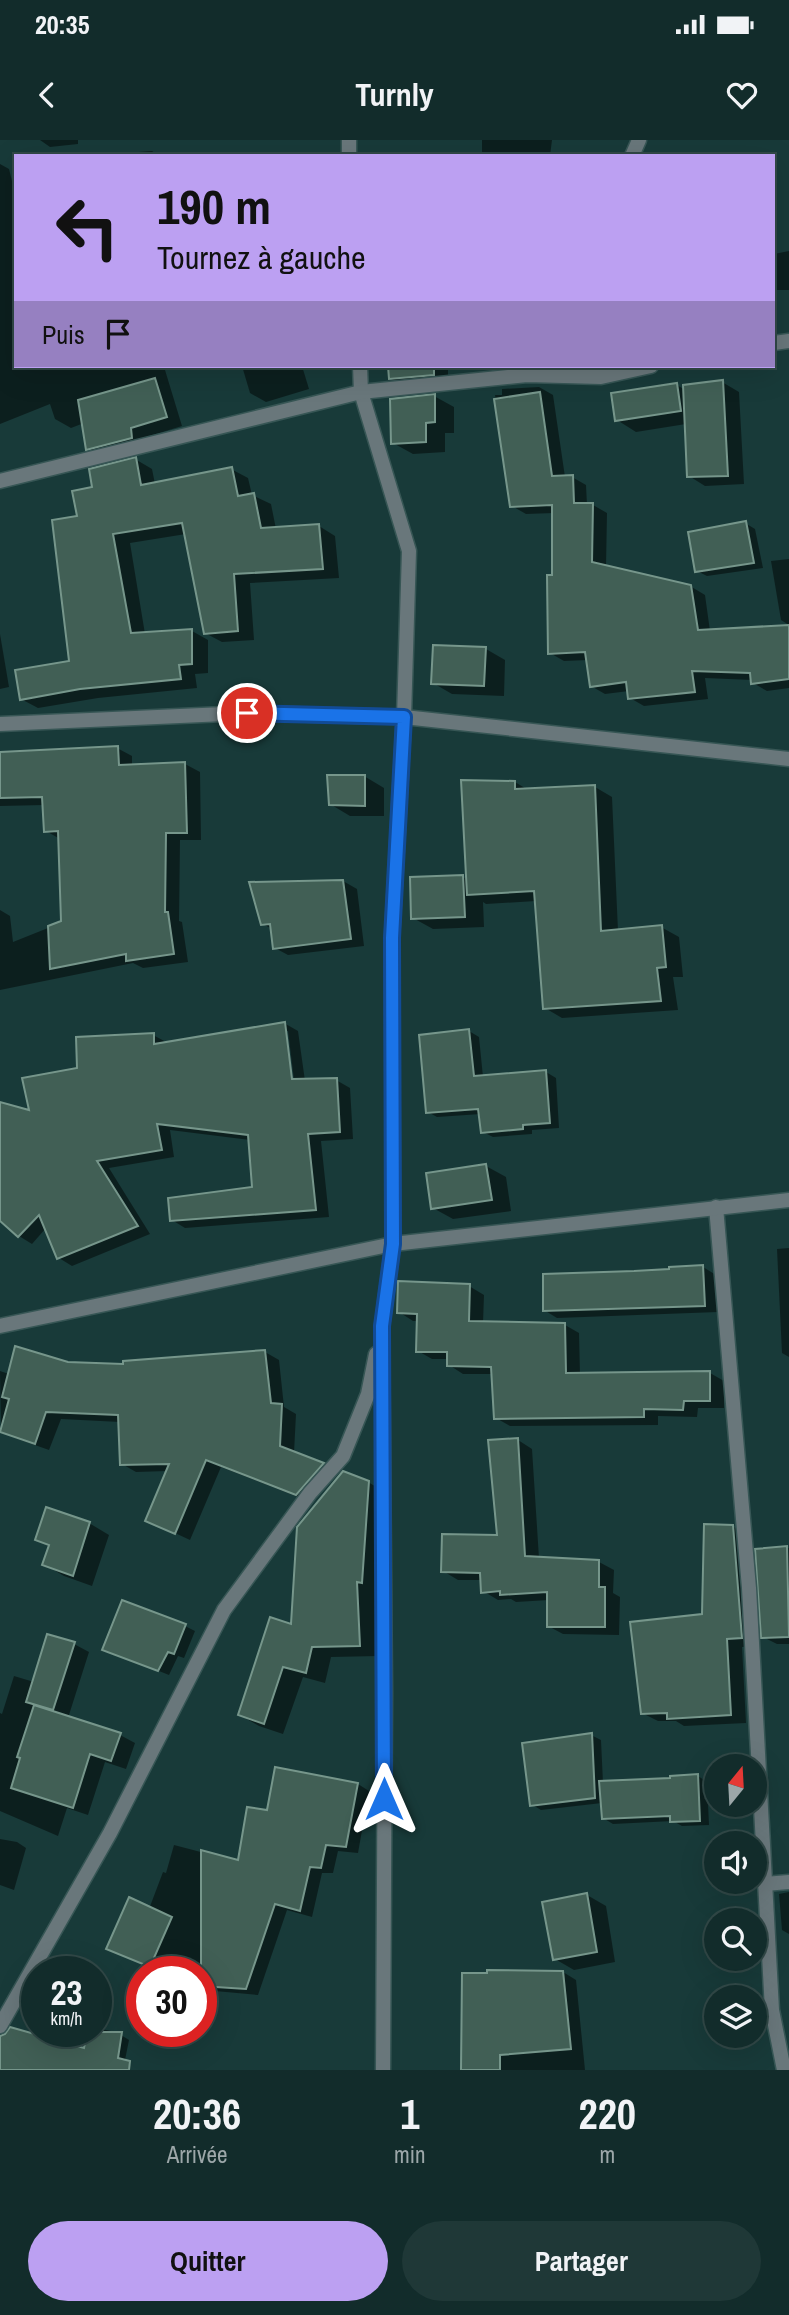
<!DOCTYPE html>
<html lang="fr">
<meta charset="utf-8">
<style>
:root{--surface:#122c2b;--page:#1f3837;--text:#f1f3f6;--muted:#9ca7a9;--line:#314847;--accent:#bca0f2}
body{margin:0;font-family:"Archivo Narrow",sans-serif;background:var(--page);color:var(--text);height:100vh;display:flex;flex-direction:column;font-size:26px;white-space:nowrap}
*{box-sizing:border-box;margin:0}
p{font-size:23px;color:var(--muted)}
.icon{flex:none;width:38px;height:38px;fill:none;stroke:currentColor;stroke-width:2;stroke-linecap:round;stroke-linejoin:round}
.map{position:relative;height:1930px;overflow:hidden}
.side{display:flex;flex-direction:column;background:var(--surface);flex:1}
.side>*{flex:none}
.top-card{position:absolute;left:14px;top:14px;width:761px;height:214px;border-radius:0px;box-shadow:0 7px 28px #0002,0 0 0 2px var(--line);background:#bca0f2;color:#111;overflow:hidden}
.needle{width:46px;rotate:18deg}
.buttons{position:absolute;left:704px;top:1614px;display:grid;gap:14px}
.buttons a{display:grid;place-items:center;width:63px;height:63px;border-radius:50%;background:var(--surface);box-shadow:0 7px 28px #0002,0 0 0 2px var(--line);font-size:35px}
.speed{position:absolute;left:21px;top:1816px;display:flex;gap:14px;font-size:35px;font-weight:700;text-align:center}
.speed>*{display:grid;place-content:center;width:91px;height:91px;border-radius:50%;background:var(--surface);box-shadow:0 7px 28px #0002,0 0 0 2px var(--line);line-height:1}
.speed small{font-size:18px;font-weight:400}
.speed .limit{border:10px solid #d22;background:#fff;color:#111}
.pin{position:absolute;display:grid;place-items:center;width:60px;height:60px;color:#fff;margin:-30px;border:4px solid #fff;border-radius:50%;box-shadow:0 2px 7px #0007}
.me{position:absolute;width:77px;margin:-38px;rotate:0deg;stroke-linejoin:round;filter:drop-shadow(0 0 5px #0008)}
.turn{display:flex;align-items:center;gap:24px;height:147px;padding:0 28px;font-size:32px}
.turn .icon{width:91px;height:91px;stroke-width:2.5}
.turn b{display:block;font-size:49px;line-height:60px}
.then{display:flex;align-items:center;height:66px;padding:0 28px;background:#0003;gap:14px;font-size:26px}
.eta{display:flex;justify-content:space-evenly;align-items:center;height:119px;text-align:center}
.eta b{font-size:42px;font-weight:700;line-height:49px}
.primary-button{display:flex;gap:14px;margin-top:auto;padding:14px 28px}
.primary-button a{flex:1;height:80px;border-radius:42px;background:var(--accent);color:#111;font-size:28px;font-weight:700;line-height:80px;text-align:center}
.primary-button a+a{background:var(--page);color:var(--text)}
.status{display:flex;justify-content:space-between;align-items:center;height:49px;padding:0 35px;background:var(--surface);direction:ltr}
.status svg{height:19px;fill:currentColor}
header{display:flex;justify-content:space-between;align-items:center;height:91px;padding:0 28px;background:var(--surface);font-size:32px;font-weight:700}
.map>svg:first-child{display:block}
.shadow{fill:#0007;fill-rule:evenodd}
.building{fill:#415f55;stroke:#76968b;stroke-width:2}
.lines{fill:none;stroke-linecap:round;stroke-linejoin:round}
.minor-casing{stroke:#375655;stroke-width:17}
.tertiary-casing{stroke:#375655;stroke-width:17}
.minor{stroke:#69777b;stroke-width:14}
.tertiary{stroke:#69777b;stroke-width:14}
.route-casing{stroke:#114b97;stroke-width:18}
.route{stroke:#1a73e8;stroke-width:12}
</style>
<div class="status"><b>20:35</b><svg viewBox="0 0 49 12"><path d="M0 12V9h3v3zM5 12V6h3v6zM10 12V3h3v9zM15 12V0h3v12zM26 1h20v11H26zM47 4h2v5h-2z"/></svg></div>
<header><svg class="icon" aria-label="back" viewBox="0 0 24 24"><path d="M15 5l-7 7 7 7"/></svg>Turnly<svg class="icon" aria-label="heart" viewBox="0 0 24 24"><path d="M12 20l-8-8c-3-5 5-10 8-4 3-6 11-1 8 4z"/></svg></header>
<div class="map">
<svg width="789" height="1930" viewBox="0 0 789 1930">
<rect width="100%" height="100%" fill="#183a39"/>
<g class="shadow">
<path d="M40,0H78V4L50,7Z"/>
<path d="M482,0H552L550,16H482Z"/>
<path d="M152,11L159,16L99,15Z"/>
<path d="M0,24L9,29L16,57V226H187L165,230L182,286L146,297L147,307L103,318L88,309L84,283L71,288L55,279L50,264L0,284Z"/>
<path d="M789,111V150H774V114Z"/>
<path d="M242,226H302L309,249L266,262L250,253Z"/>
<path d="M389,226H448V242L405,247L390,238Z"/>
<path d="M503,226H545V230L513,232Z"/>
<path d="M722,242L739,252L744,344L705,346L689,336L686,284L636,292L617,280L677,245L685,250Z"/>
<path d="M539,247L553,255L565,337H572L586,345L587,365H593L607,373L606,427L690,446L705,455L710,491L789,487V548L767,551L753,543L752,540L705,538L708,559L644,566L630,558L629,551L605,554L591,546L588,520L564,521L550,513L554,373L526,374L512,366L495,255H502V249Z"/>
<path d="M434,256L454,267V293H445V312L413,314L393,303Z"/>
<path d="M135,319L152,329L155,344L231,329L248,338L252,355L271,364L276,389L319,386L335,396L339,438L250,443L254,500L222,502L205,493L186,394L130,403L145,494L192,491L208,500V533L195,534L197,548L98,558L38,568L21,559L71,522L79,378L94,349Z"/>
<path d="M745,383L755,389L763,428L707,436L697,431Z"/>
<path d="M789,419V485L781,480L771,421Z"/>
<path d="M0,494L9,547L0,549Z"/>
<path d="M486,509L505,520L504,556L452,554L433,543Z"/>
<path d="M117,608L132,616V626L185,624L200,632L201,700H180L179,781L182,782L188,822L143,828L133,823L0,850V770L10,776L13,802L63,782L60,699L46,691L45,665L0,666V613Z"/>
<path d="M364,636L384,648V676H350L330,664Z"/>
<path d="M515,642L528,650L595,647L612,657L618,791L661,787L679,797L683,837H673L678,870L562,878L545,868L536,761L486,764L483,762L484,787L433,789L413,778L463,737L468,740Z"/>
<path d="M343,741L357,749L364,806L288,815L275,808L272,789L263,784Z"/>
<path d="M284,883L298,891L305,941L336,940L350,948L353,999L321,1001L329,1077L185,1088L172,1080L254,1048L250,1000L170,990L174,1017L109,1028L150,1094L72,1126L59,1118L46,1088L32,1104L19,1096L0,1079V964L31,972L79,930L153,895L168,903ZM284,891H288L295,948H292Z"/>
<path d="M469,891L479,897L483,937L546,932L556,938L559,988L532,990V994L493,997L483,992L481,974L437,977L428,972Z"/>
<path d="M486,1026L506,1037L511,1071L453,1079L433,1068Z"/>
<path d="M789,1108V1217L782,1213L777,1109Z"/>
<path d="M703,1127L716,1135L718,1172L557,1178L544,1170Z"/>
<path d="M469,1146L484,1155L483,1183L565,1185L579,1193L580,1235L710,1233L724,1241V1268H698L697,1277L658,1276V1285L510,1286L496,1278L493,1234H463L449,1225V1219H432L418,1211V1181H413L399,1172Z"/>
<path d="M265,1212L279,1220L284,1267L296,1274L294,1313L337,1332L311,1362L221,1327L190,1400L147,1380L168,1331L136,1332L122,1324L120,1282L61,1279L49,1310L15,1298L1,1290L0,1231L9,1234L68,1224L125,1226Z"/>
<path d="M518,1300L532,1309L539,1418L599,1422L614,1430L613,1453L620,1457L619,1495L563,1494L548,1486L549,1460L516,1462L511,1459L498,1460L483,1451L482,1440H458L443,1431L499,1396Z"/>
<path d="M368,1342L388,1354L381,1452H375L379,1516L331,1517L325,1543L303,1537L283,1594L259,1586L240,1575L292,1486Z"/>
<path d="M89,1383L109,1395L92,1446L64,1436L44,1424L50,1407L37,1400Z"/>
<path d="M732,1386L748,1395L757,1506L742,1507L746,1583L684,1586L676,1581H658L642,1573L704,1476Z"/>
<path d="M789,1408V1504H777L763,1497L757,1411Z"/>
<path d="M185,1486L195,1491L184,1518L178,1516L169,1535L104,1509Z"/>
<path d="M74,1504L89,1512L68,1578L120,1595L135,1603L126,1629L105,1622L88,1675L67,1668L58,1696L0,1671V1573L2,1574L14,1536L34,1542Z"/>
<path d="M591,1595L601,1600L603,1643L672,1640L698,1636L707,1642L709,1685L682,1686L673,1681L613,1684L603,1678L602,1663L541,1670L531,1664Z"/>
<path d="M358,1644L369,1651L358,1713L338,1711L333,1733H322L312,1777L287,1770L258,1855L204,1850L201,1849V1832H161L108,1808L149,1769L163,1732L166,1733L174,1705L239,1722Z"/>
<path d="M0,1699L17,1702L26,1708L14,1750L0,1745Z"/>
<path d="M789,1752V1794L782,1790L779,1754Z"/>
<path d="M587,1755L606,1766L615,1822L574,1830L555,1819Z"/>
<path d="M563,1832L576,1840L585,1930H463Z"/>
<path d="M96,1888L116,1892L129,1900L123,1930H0V1920L85,1910L89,1892H96Z"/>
</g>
<g class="building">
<path d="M388,226H434V235L389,239Z"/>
<path d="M155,238L167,277L131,288L132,298L86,310L78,260Z"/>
<path d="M723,240L728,336L687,337L683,245Z"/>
<path d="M677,243L681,271L615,281L611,253Z"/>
<path d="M540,252L552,336L573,335L574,363H593L592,422L691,445L698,490L789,485V539L751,544L750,533L692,531L695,552L628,559L626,542L590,547L585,512L548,514L547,435H552V365L510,367L494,259Z"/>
<path d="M435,254V282L426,283V302L391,304L390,259Z"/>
<path d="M136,317L141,345L232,327L238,356L254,353L261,388L319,384L323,429L234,434L238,491L204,494L182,383L113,394L131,493L192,489V524L179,525L181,539L80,549L20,560L15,530L69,521L52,380L77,376L72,351L92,347L89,329Z"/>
<path d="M746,381L754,423L695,432L688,392Z"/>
<path d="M433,505L486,507L484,546L431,544Z"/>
<path d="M118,606L119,625L185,622L187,693H166L165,772H168L174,814L126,821V814L50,829L48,786L61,781L58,691L44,692L42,657L0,658V612Z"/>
<path d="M327,635H365V666L329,665Z"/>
<path d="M461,640L515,641V649L595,645L601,791L662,785L666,827L657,828L661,861L543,869L534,751L467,755Z"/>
<path d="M463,735L465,777L411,779L410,737Z"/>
<path d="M343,740L351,799L273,809L270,784L261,785L249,742Z"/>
<path d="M285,882L292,939L337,938L340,992L308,994L316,1070L170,1081L168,1058L252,1047L248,995L157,984L162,1010L97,1021L138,1086L57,1119L39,1075L18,1097L0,1081V962L29,970L22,938L77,928L76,897L154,893V904Z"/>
<path d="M469,889L474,936L546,930L550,983L523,985V989L481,993L478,969L426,973L419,895Z"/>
<path d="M486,1024L492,1060L431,1069L426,1033Z"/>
<path d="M703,1125L705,1166L543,1171V1134L634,1131L669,1129V1127Z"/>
<path d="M398,1141L470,1144L469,1181L565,1183L566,1233L710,1231V1261H684L683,1270L644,1269V1277L494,1279L491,1227L447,1226V1212H416L417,1174L397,1173Z"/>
<path d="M15,1206L68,1222L123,1224V1221L265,1210L271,1263L282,1264L280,1306L324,1323L296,1355L206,1320L175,1394L145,1381L169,1324L120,1325L118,1275L46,1272L35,1304L0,1292L9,1259L2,1257Z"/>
<path d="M518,1298L525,1416L599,1420V1447H605V1487H547V1452L500,1455V1451L481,1453L480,1433L441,1432L442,1394L497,1395L488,1300Z"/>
<path d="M343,1331L369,1341L362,1443L357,1442L360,1506L312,1507L306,1533L283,1527L264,1584L238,1575L270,1477L291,1484L297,1387Z"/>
<path d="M46,1367L90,1382L73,1436L42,1425L49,1405L35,1400Z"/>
<path d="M704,1384L733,1385L742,1498L727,1499L731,1575L667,1579V1573L641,1574L630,1482L702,1474Z"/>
<path d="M787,1406L789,1497L761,1498L755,1409Z"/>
<path d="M122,1460L186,1484L174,1514L168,1512L158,1531L102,1510Z"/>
<path d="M47,1494L75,1502L53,1570L26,1562Z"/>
<path d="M34,1565L121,1593L111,1621L90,1614L73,1668L11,1648L20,1618L17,1617Z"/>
<path d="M592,1593L595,1658L530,1666L522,1603Z"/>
<path d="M275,1627L358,1643L346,1707L326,1705L321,1728L310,1727L300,1771L275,1764L246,1849L201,1846V1710L238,1720L247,1667L267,1670Z"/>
<path d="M698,1634L700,1681L670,1682V1676L602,1679L599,1641L670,1638V1636Z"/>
<path d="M587,1753L597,1812L553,1820L542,1762Z"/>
<path d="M129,1757L172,1777L150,1827L106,1809Z"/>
<path d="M487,1830L563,1831L571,1909L500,1915V1930H461L462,1833H487Z"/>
<path d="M10,1887L84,1908L87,1892H122L118,1918L130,1921L129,1930H0V1896L5,1894Z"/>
</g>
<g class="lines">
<defs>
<g id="minor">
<path d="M349,0V16"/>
<path d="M632,16L639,0"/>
<path d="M774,203L789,201"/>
<path d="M360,226L361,252L409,411L404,577L392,798L393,1104L382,1186L385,1553L383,1930"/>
<path d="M0,341L361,252L527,235L601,237L651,226"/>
<path d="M716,1067L749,1448L772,1870L784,1930"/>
<path d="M0,1186L393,1104L789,1060"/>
<path d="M765,1744L789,1742"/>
<path d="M0,1886L110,1693L224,1470L310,1353L343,1316L368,1254L376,1214"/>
</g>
<path id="tertiary" d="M0,584L247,573L404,577L789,619"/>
</defs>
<use href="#minor" class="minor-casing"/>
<use href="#tertiary" class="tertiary-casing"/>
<use href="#minor" class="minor"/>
<use href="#tertiary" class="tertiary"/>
</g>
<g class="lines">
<defs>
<path id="route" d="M247,573L404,577L392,798L393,1104L382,1186L384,1659"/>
</defs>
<use href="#route" class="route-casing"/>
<use href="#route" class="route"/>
</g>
</svg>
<div class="buttons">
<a><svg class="needle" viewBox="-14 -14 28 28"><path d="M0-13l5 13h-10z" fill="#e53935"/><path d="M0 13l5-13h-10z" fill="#9ca7a9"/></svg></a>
<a><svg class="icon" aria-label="sound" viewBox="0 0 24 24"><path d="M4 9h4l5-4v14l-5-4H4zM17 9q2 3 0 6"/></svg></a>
<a><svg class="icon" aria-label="search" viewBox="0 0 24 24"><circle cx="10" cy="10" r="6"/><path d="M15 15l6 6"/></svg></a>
<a><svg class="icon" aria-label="layers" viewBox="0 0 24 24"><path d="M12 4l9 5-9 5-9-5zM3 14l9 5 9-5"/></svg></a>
</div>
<div class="speed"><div>23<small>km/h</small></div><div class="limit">30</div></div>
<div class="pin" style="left:247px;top:573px;background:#d93025"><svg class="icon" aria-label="arrive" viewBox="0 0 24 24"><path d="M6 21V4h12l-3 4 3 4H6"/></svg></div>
<svg class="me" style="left:384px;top:1659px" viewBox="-20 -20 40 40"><path d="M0-17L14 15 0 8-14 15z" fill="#1a73e8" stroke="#fff" stroke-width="4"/></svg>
<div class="top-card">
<div class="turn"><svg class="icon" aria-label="left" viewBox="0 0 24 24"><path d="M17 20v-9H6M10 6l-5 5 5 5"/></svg><div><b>190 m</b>Tournez à gauche</div></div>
<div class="then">Puis<svg class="icon" aria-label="arrive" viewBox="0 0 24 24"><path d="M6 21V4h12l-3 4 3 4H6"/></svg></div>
</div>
</div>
<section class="side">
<div class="eta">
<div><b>20:36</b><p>Arrivée</p></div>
<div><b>1</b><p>min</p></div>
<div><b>220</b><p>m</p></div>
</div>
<div class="primary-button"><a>Quitter</a><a>Partager</a></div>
</section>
